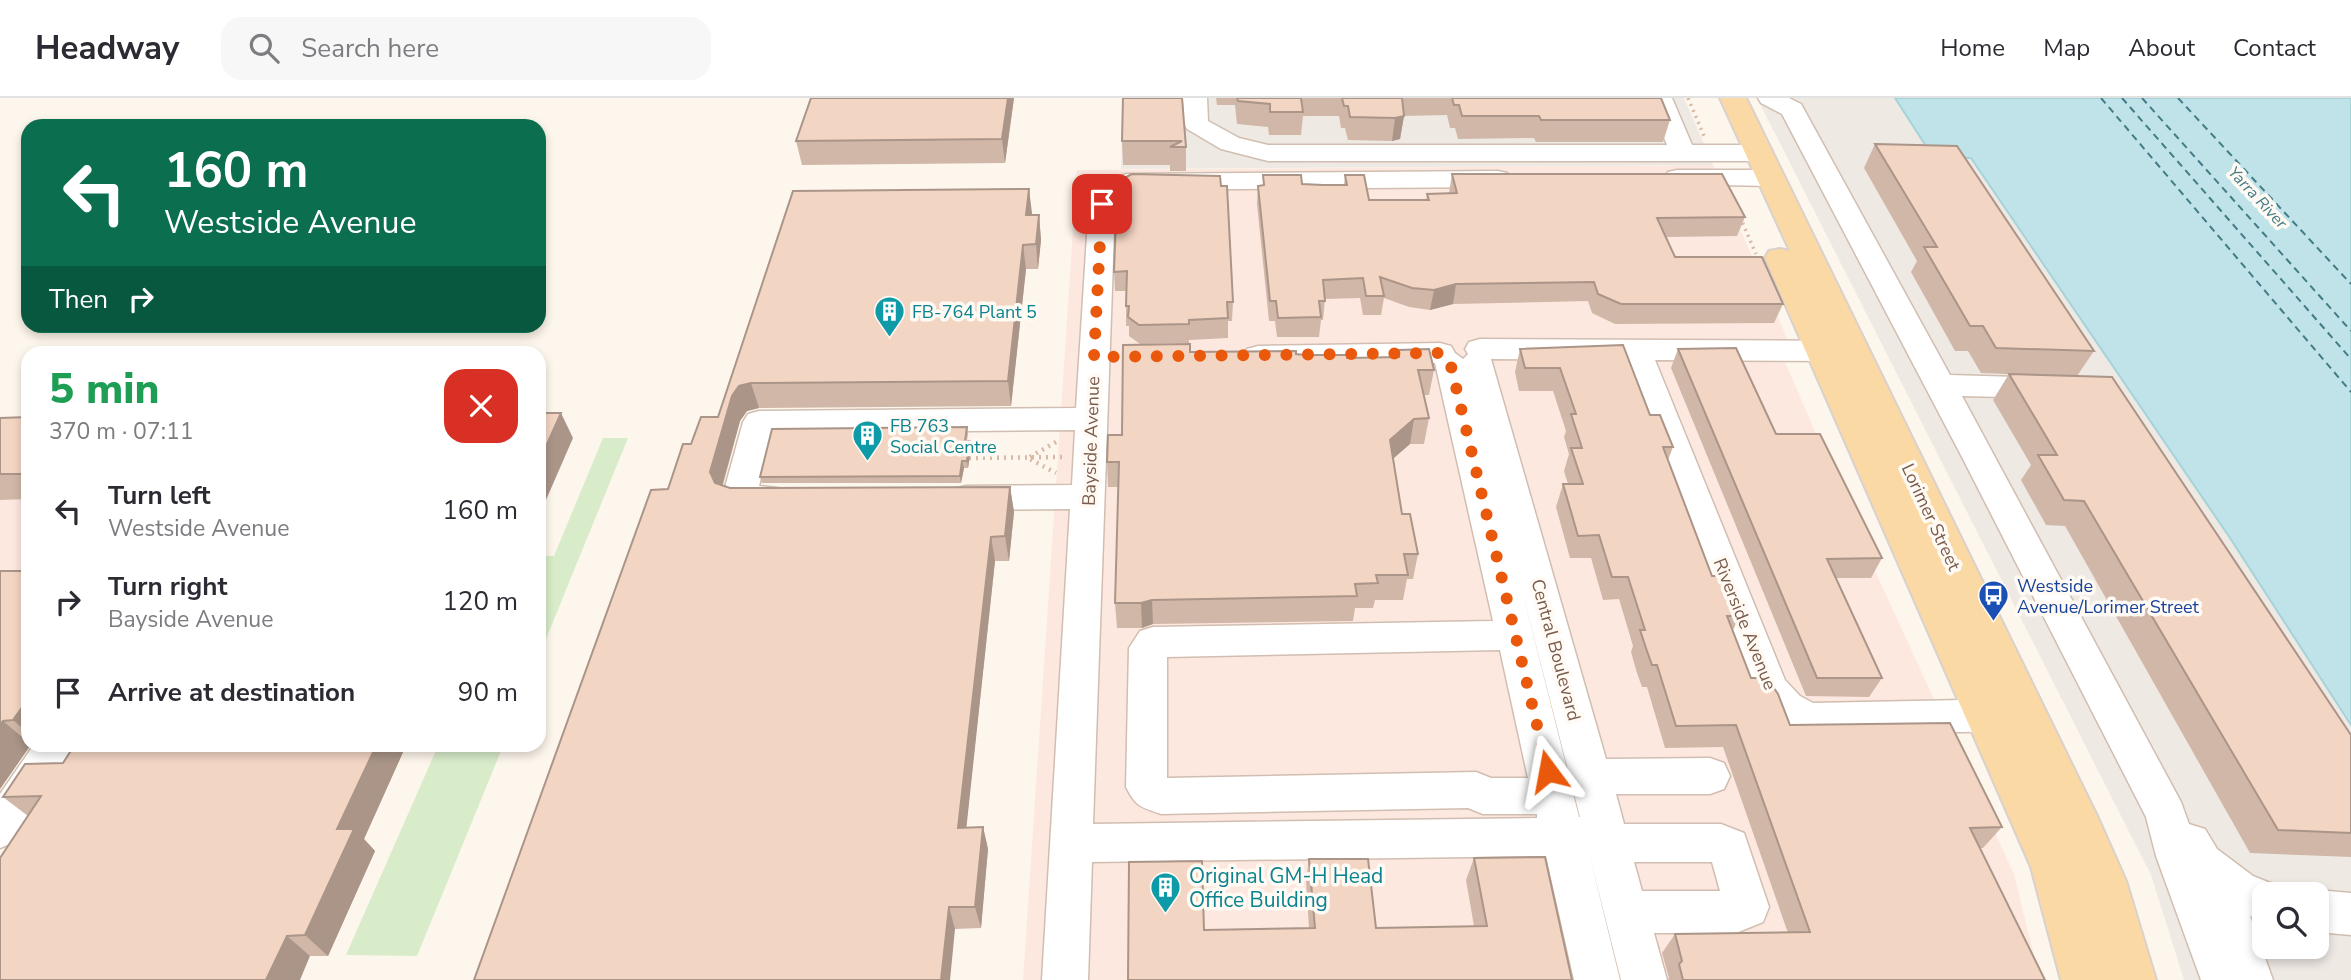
<!DOCTYPE html>
<meta charset="utf-8">
<style>
:root{--surface:#fff;--page:#f7f7f7;--text:#2b2b33;--muted:#7c7c81;--line:#e1e1e2}
body{margin:0;font-family:"Nunito Sans",sans-serif;background:var(--page);color:var(--text);height:100vh;display:flex;flex-direction:column;font-size:26px;white-space:nowrap}
*{box-sizing:border-box;margin:0}
p{font-size:23px;color:var(--muted)}
.icon{flex:none;width:38px;height:38px;fill:none;stroke:currentColor;stroke-width:2;stroke-linecap:round;stroke-linejoin:round}
.map{position:relative;flex:1;overflow:hidden}
.sheet{position:absolute;left:21px;top:248px;width:525px;height:406px;display:flex;flex-direction:column;background:var(--surface);border-radius:21px;box-shadow:0 4px 10px #0003}
.sheet>*{flex:none}
.guide{position:absolute;left:21px;top:21px;width:525px;height:214px;border-radius:21px;box-shadow:0 4px 10px #0003;background:#0b6e4f;color:#fff;overflow:hidden}
.buttons{position:absolute;left:2252px;top:784px;display:grid;gap:14px}
.buttons a{display:grid;place-items:center;width:77px;height:77px;border-radius:14px;background:var(--surface);box-shadow:0 4px 10px #0003;font-size:35px}
.pin{position:absolute;display:grid;place-items:center;width:60px;height:60px;color:#fff;margin:-30px;border-radius:14px;box-shadow:0 4px 10px #0006}
.me{position:absolute;width:77px;margin:-38px;rotate:347deg;stroke-linejoin:round;filter:drop-shadow(0 0 5px #0008)}
.turn{display:flex;align-items:center;gap:24px;height:147px;padding:0 28px;font-size:32px}
.turn .icon{width:91px;height:91px;stroke-width:2.5}
.turn b{display:block;font-size:49px;line-height:60px}
.then{display:flex;align-items:center;height:66px;padding:0 28px;background:#0003;gap:14px;font-size:26px}
.round{display:grid;place-items:center;flex:none;width:74px;height:74px;border-radius:21px;background:var(--page)}
.head{display:flex;align-items:center;justify-content:space-between;height:119px;padding:0 28px}
h1{font-size:42px;font-weight:800;line-height:52px;color:#1e9e55}
ul{padding:0;list-style:none}
li{display:flex;align-items:center;gap:21px;height:91px;padding:0 28px}
li div{flex:1}
li b{display:block;font-size:26px}
li em{font-style:normal}
header{display:flex;align-items:center;gap:42px;box-sizing:border-box;height:98px;padding:0 35px;background:var(--surface);border-bottom:2px solid var(--line)}
header strong{font-size:33px}
nav{display:flex;gap:38px;margin-inline-start:auto;font-size:24px}
.search{width:490px;height:63px;background:var(--page);display:flex;align-items:center;gap:18px;box-sizing:border-box;padding:0 24px;border-radius:21px;color:var(--muted);font-size:26px}
.map>svg:first-child{display:block}
.commercial{fill:#fde8e0}
.industrial{fill:#efe9e4;fill-rule:evenodd}
.green{fill:#d8ecc9}
.water{fill:#bfe3e8;stroke:#a5d3da;stroke-width:2}
.lines{fill:none;stroke-linecap:round;stroke-linejoin:round}
.ferry{stroke:#437c86;stroke-width:2;stroke-dasharray:7 5;stroke-linecap:butt}
.minor-casing{stroke:#d1beb0;stroke-width:3}
.major-casing{stroke:#dad1cd;stroke-width:4}
.path-far1{stroke:#d9b8a5;stroke-width:3.5;stroke-dasharray:2 4.5;stroke-linecap:butt}
.path{stroke:#d9b8a5;stroke-width:4.5;stroke-dasharray:2 5;stroke-linecap:butt}
.minor{fill:#fff;fill-rule:evenodd}
.major{fill:#fbd9a5;fill-rule:evenodd}
.wall{fill:#d1b7a8}
.shaded-wall{fill:#aa9588}
.building{fill:#f3d5c3;stroke:#aa9588;stroke-width:2}
.route{stroke:#ea580c;stroke-width:12;stroke-dasharray:0 21.6}
.labels{text-anchor:middle;stroke-width:7;stroke-linejoin:round;paint-order:stroke}
.far-water-label{font-size:16px;font-style:italic;fill:#437c86;stroke:#fffaf3}
.culture-label{font-size:18px;fill:#0d838f;stroke:#fffaf3;text-anchor:start}
.street-label{font-size:18px;fill:#7a5c4d;stroke:#fffaf3}
.transit-label{font-size:18px;fill:#164399;stroke:#fffaf3;text-anchor:start}
.near-culture-label{font-size:21px;fill:#0d838f;stroke:#fffaf3;text-anchor:start}
</style>
<header>
<strong>Headway</strong>
<div class="search"><svg class="icon" aria-label="search" viewBox="0 0 24 24"><circle cx="10" cy="10" r="6"/><path d="M15 15l6 6"/></svg>Search here</div>
<nav><a>Home</a><a>Map</a><a>About</a><a>Contact</a></nav>
</header>
<div class="map">
<svg width="2351" height="882" viewBox="0 0 2351 882">
<rect width="100%" height="100%" fill="#fdf6ec"/>
<g class="commercial">
<path d="M1713,67L1788,243L1783,259L1820,345L1813,347L1883,490L2014,776L2040,882H1023L1077,72Z"/>
<path d="M0,345H28V497L0,498Z"/>
</g>
<g class="industrial">
<path d="M1123,0H1684L1713,67L1121,71Z"/>
<path d="M1757,0H1895L1933,58L1971,60L2351,619V882H2184L2151,777ZM2264,796H2317V849H2264Z"/>
</g>
<g class="green">
<path d="M603,340H628L539,558L542,458H554Z"/>
<path d="M438,648H503L417,858L346,857Z"/>
</g>
<path class="water" d="M1895,0H2351V627L2230,440L1971,60L1933,59Z"/>
<g class="lines">
<g class="ferry">
<path d="M2101,0L2351,294"/>
<path d="M2122,0L2351,261"/>
<path d="M2142,0L2351,233"/>
<path d="M2178,0L2351,186"/>
</g>
<defs>
<g id="minor">
<path d="M1183,0H1207L1208,23L1239,40L1268,47H1667L1648,0H1672L1692,47H1759L1768,50L1772,55L1768,60L1759,63H1268L1221,51L1187,31L1184,26Z"/>
<path d="M1758,0H1789L1801,6L1950,277L2049,280L2060,283L2065,290L2060,297L2049,300L1962,298L2181,704L2189,726L2205,731L2217,751L2253,778L2280,789L2283,796H2264V823L2250,818L2273,882H2201L2156,758L2146,719L1963,361L1782,16L1761,5Z"/>
<path d="M1677,72H1771L1780,74L1784,80L1780,86L1771,88L1668,86L1664,80L1668,74Z"/>
<path d="M1498,73L1507,75L1511,81L1507,87L1498,89L1129,92L1120,97L1115,106L1093,726L1537,720V716H1483L1468,710L1161,716C1141,709 1136,709 1126,689L1129,550L1140,533L1153,529L1493,523L1435,265L1258,268L1247,265L1243,258L1247,251L1258,248L1440,245L1451,248L1455,255L1463,261L1468,256L1465,251L1469,244L1480,241L1851,243L1862,246L1866,253L1862,260L1851,263L1655,262L1785,582L1800,598L1813,605L2012,601L2026,605L2032,617L2026,629L2012,633L1813,637L1784,629L1772,622L1762,611L1749,587L1624,262L1491,261L1606,661L1710,660L1724,665L1730,678L1724,691L1710,696H1616L1624,726H1721L1744,735L1769,809L1763,824L1736,835H1654L1667,882H1621L1589,755L1620,882H1574L1546,758L1092,764L1088,882H1042L1070,411L966,412L954,409L949,400L954,391L966,388L1072,387L1075,332L772,335L759,388L785,391L790,400L785,409C767,414 745,414 727,409L722,400L743,324L748,316L759,313L1076,310L1089,106C1097,87 1107,81 1127,76ZM1522,492L1580,719H1579ZM1500,552L1528,680H1491L1476,674L1167,680V559ZM1634,764H1712L1720,793H1642Z"/>
<path d="M33,648H75L15,744L0,750V696Z"/>
<path d="M2317,792L2351,795V837L2317,834V796H2307Z"/>
</g>
<path id="major" d="M1720,0H1746L2098,720L2126,783L2156,882H2061L2031,769L1765,160L1769,153L1780,151L1790,153Z"/>
</defs>
<use href="#minor" class="minor-casing"/>
<use href="#major" class="major-casing"/>
<g class="path-far1">
<path d="M1688,0L1704,38"/>
<path d="M1740,119L1756,156"/>
</g>
<g class="path">
<path d="M1056,344L1028,360L1056,375"/>
<path d="M969,360L1064,359"/>
</g>
<use href="#minor" class="minor"/>
<use href="#major" class="major"/>
</g>
<g class="wall">
<path d="M1014,0L1005,65L802,67L796,43Z"/>
<path d="M1182,0L1186,49V73H1170V67H1123L1122,43Z"/>
<path d="M1216,0H1661L1670,22L1663,44H1536L1534,40L1458,41L1455,30H1450L1447,17L1404,18L1400,41L1392,43L1348,42L1345,30H1341L1339,18H1303L1301,37H1269L1268,29L1237,26L1235,7H1217Z"/>
<path d="M1875,46L2094,253L2077,278L2351,637V759L2250,755L2065,428L2046,427L2021,382L2031,367L1993,302L2009,276L2058,278L1981,275L1968,253H1955L1911,174L1917,163L1864,70Z"/>
<path d="M1452,76L1745,119L1737,138L1666,139L1675,159L1783,206L1774,225L1615,226L1592,215L1588,203L1453,206L1430,212L1409,209L1384,200L1381,217H1363L1360,200L1325,201L1323,222H1321L1319,239H1277L1275,223H1269L1257,106L1258,88L1263,87V77L1302,86L1323,87H1344L1345,77L1369,102H1426L1427,96L1449,95Z"/>
<path d="M1029,91L1031,117H1039L1041,142L1038,171H1026L1011,308L759,310L747,313L740,323L723,387L730,390L1010,389L1014,414L1009,463H995L966,729H983L988,751L981,830L955,831L668,391L691,346L718,319L793,93Z"/>
<path d="M1117,91L1233,204L1232,223H1228V240L1189,242V245L1140,246L1129,238V228H1126V193H1115L1114,174Z"/>
<path d="M1623,247L1650,317L1673,349L1668,362L1712,478L1740,518L1733,532L1751,580L1790,627L2002,729L1983,750H1980L2045,882H1668L1669,880L1662,855L1675,836L1788,835L1723,649L1665,650L1647,589H1642L1637,575L1631,554L1633,548L1619,501L1603,502L1591,460H1570L1556,409L1563,386H1568L1564,373L1569,356L1564,339L1566,333L1553,293H1519L1515,274L1520,251Z"/>
<path d="M1678,251L1776,336L1882,460L1871,480H1836L1882,580L1869,599L1806,598L1671,270Z"/>
<path d="M1398,252L1434,272L1429,297H1424L1429,320L1424,346H1410L1393,360L1402,416L1418,456L1413,481H1407L1403,502H1375L1373,510H1355L1353,523L1153,526L1142,530H1117L1115,505L1118,389H1108L1107,364L1122,337L1190,254L1296,256L1305,257L1347,260L1396,259Z"/>
<path d="M28,319V401L0,402V320Z"/>
<path d="M967,329L968,336L967,343L971,350L968,370H964L961,385H762L760,379Z"/>
<path d="M0,473H28V648H30L0,691Z"/>
<path d="M74,648H422L420,651L404,652L364,741L375,753L328,858H310L28,718L3,699L63,665Z"/>
<path d="M1474,760L1572,882L1204,832L1309,830L1306,783L1309,761L1376,830L1474,828L1466,782Z"/>
</g>
<g class="shaded-wall">
<path d="M1008,0H1014L1005,65L1002,41Z"/>
<path d="M1404,18L1400,41L1392,43L1395,20Z"/>
<path d="M1029,91L1032,115L1029,142L1026,117Z"/>
<path d="M1039,117L1041,142L1038,171L1036,146Z"/>
<path d="M1023,147L1026,171L1011,308L1008,283Z"/>
<path d="M1456,186L1453,206L1430,212L1434,192Z"/>
<path d="M751,285L759,310L747,313L740,323L719,399L710,374L732,298L739,288Z"/>
<path d="M561,315L573,340L539,418V364Z"/>
<path d="M1414,321L1410,346L1386,367L1390,342Z"/>
<path d="M970,343L971,350L968,370L967,363Z"/>
<path d="M962,363L964,370L961,385L960,378Z"/>
<path d="M1010,389L1014,414L1009,463L1005,438Z"/>
<path d="M991,439L995,463L964,752L958,730Z"/>
<path d="M1152,502L1153,526L1142,530L1141,505Z"/>
<path d="M28,601V635L13,622Z"/>
<path d="M3,623L28,644V648H30L0,691V627Z"/>
<path d="M376,648H401L404,652L364,741L375,753L328,858L305,837L337,731Z"/>
<path d="M983,729L988,751L981,830L975,809Z"/>
<path d="M949,809L955,831L950,882H941Z"/>
<path d="M287,838L310,858L300,882H266Z"/>
</g>
<g class="building">
<path d="M811,0H1008L1002,41L796,43Z"/>
<path d="M1123,0H1182L1186,49H1170L1182,43H1122Z"/>
<path d="M1237,0H1301L1303,14H1270V6L1238,3Z"/>
<path d="M1342,0H1402L1404,18L1395,20L1350,19L1348,8H1344Z"/>
<path d="M1452,0H1661L1670,22H1541L1539,18H1462L1459,7H1454Z"/>
<path d="M1875,46L1957,48L2094,253L1996,250L1983,228H1970L1924,149H1937Z"/>
<path d="M1132,76L1220,78L1221,88H1227L1233,204H1227L1228,220L1189,222V226L1139,227L1128,219L1129,208H1126L1127,173L1114,174L1117,91L1120,82Z"/>
<path d="M1452,76H1722L1745,119L1657,120L1675,159H1762L1783,206H1621L1598,196L1594,184L1456,186L1434,192L1412,190L1380,179L1384,198H1366L1363,180L1323,182L1325,203H1319L1321,219L1278,220L1276,203H1270L1258,88L1264,87L1263,77H1301L1302,86L1323,87H1347L1345,77H1364L1369,102H1429L1427,96L1457,95Z"/>
<path d="M1029,91L1026,117H1039L1036,146L1023,147L1008,283L751,285L739,288L732,298L710,374L715,385L730,390L1010,389L1005,438L991,439L958,730L983,729L975,809H949L941,882H474L651,392L668,391L683,346H691L701,319H718L793,93Z"/>
<path d="M1190,246V254L1296,253V256L1305,257H1347V260L1399,259L1398,252L1429,251L1434,272H1418L1429,320L1414,321L1390,342L1402,416H1410L1418,456H1404L1408,477H1376L1378,485L1355,486L1357,498L1152,502L1141,505H1115L1119,364H1107L1108,337H1122L1123,247Z"/>
<path d="M1623,247L1650,317H1660L1673,349H1663L1712,478H1724L1740,518H1727L1751,580H1767L1778,596L1790,627L1950,625L2002,729L1970,730L2045,882H1683L1679,866L1682,863L1675,836L1810,834L1736,627L1676,628L1657,567H1652L1647,553L1640,532H1645L1628,479H1612L1599,437L1578,438L1563,386H1583L1571,350H1582L1571,316H1576L1560,270H1525L1520,251Z"/>
<path d="M1736,250L1776,336H1820L1882,460L1827,461L1882,580H1817L1678,251Z"/>
<path d="M2009,276L2112,279L2351,637V735L2278,732L2084,403L2064,402L2038,357H2057Z"/>
<path d="M539,315H561L539,364Z"/>
<path d="M28,319V376H0V320Z"/>
<path d="M967,329L965,343H970L968,353L967,363H962L960,378L760,379L772,331Z"/>
<path d="M0,473H28V601L13,622L3,623L0,627Z"/>
<path d="M74,648H376L337,731H354L305,837L287,838L266,882H0V760L41,698L3,699L25,666L63,665Z"/>
<path d="M1545,759L1572,882H1128L1129,764L1202,763L1204,832L1315,830L1309,761H1368L1376,830L1487,828L1474,760Z"/>
</g>
<g class="lines">
<path class="route" d="M1102,106L1094,259L1440,255L1450,264L1548,673"/>
</g>
<defs>
<symbol id="building-pin" viewBox="-11 -11 22 30"><path d="M0 17L-7.5 6A9.5 9.5 0 1 1 7.5 6Z" fill="#0f9aa8" stroke="#fffaf3"/><path d="M-4-6H4V6H1V3H-1V6H-4ZM-2.5-4.3h1.7v1.8h-1.7ZM.8-4.3h1.7v1.8H.8ZM-2.5-1h1.7V.8h-1.7ZM.8-1h1.7V.8H.8Z" fill="#fff"/></symbol>
<symbol id="bus-pin" viewBox="-11 -11 22 30"><path d="M0 17L-7.5 6A9.5 9.5 0 1 1 7.5 6Z" fill="#1a4fb4" stroke="#fffaf3"/><path d="M-5-6H5V4H4V6H2V4H-2V6H-4V4H-5ZM-3.5-4V0h7V-4ZM-3.5 1.2v1.5H-2V1.2ZM2 1.2v1.5H3.5V1.2Z" fill="#fff"/></symbol>
</defs>
<g fill-rule="evenodd">
<use href="#building-pin" x="872" y="196" width="35" height="47"/>
<use href="#building-pin" x="850" y="320" width="35" height="47"/>
<use href="#bus-pin" x="1976" y="480" width="35" height="47"/>
<use href="#building-pin" x="1148" y="772" width="35" height="47"/>
</g>
<g class="labels">
<g class="far-water-label">
<text transform="translate(2258 99) rotate(47)" y="6">Yarra River</text>
</g>
<g class="culture-label">
<text x="912" y="220">FB-764 Plant 5</text>
<text x="890" y="334">FB 763<tspan x="890" dy="21">Social Centre</tspan></text>
</g>
<g class="street-label">
<text transform="translate(1091 343) rotate(-88)" y="6">Bayside Avenue</text>
<text transform="translate(1931 419) rotate(65)" y="6">Lorimer Street</text>
<text transform="translate(1745 526) rotate(68)" y="6">Riverside Avenue</text>
<text transform="translate(1556 552) rotate(75)" y="6">Central Boulevard</text>
</g>
<g class="transit-label">
<text x="2017" y="494">Westside<tspan x="2017" dy="21">Avenue/Lorimer Street</tspan></text>
</g>
<g class="near-culture-label">
<text x="1189" y="785">Original GM-H Head<tspan x="1189" dy="24">Office Building</tspan></text>
</g>
</g>
</svg>
<div class="buttons">
<a><svg class="icon" aria-label="search" viewBox="0 0 24 24"><circle cx="10" cy="10" r="6"/><path d="M15 15l6 6"/></svg></a>
</div>
<div class="pin" style="left:1102px;top:106px;background:#d93025"><svg class="icon" aria-label="arrive" viewBox="0 0 24 24"><path d="M6 21V4h12l-3 4 3 4H6"/></svg></div>
<svg class="me" style="left:1548px;top:673px" viewBox="-20 -20 40 40"><path d="M0-17L14 15 0 8-14 15z" fill="#ea580c" stroke="#fff" stroke-width="4"/></svg>
<div class="guide">
<div class="turn"><svg class="icon" aria-label="left" viewBox="0 0 24 24"><path d="M17 20v-9H6M10 6l-5 5 5 5"/></svg><div><b>160 m</b>Westside Avenue</div></div>
<div class="then">Then<svg class="icon" aria-label="right" viewBox="0 0 24 24"><path d="M7 20v-9h11M14 6l5 5-5 5"/></svg></div>
</div>
<section class="sheet">
<div class="head"><div><h1>5 min</h1><p>370 m · 07:11</p></div><a class="round" style="background:#d93025;color:#fff"><svg class="icon" aria-label="close" viewBox="0 0 24 24"><path d="M6 6l12 12M18 6L6 18"/></svg></a></div>
<ul>
<li><svg class="icon" aria-label="left" viewBox="0 0 24 24"><path d="M17 20v-9H6M10 6l-5 5 5 5"/></svg><div><b>Turn left</b><p>Westside Avenue</p></div><em>160 m</em></li>
<li><svg class="icon" aria-label="right" viewBox="0 0 24 24"><path d="M7 20v-9h11M14 6l5 5-5 5"/></svg><div><b>Turn right</b><p>Bayside Avenue</p></div><em>120 m</em></li>
<li><svg class="icon" aria-label="arrive" viewBox="0 0 24 24"><path d="M6 21V4h12l-3 4 3 4H6"/></svg><div><b>Arrive at destination</b></div><em>90 m</em></li>
</ul>
</section>
</div>
